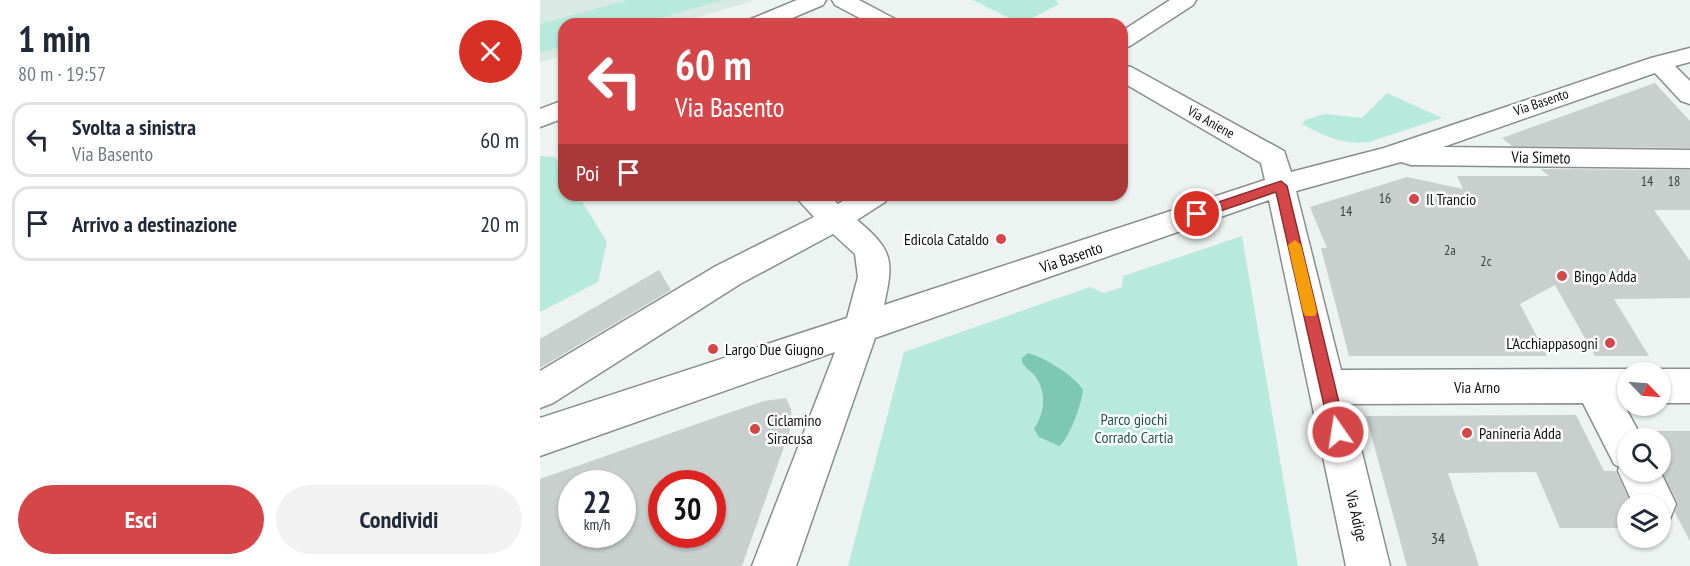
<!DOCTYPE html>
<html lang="it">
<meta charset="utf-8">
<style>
:root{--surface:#fff;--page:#f2f2f3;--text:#1f2937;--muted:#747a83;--line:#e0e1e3;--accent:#d54648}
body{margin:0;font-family:"PT Sans Narrow",sans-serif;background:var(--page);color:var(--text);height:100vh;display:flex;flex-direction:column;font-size:22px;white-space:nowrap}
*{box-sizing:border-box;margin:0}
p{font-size:20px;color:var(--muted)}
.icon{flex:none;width:33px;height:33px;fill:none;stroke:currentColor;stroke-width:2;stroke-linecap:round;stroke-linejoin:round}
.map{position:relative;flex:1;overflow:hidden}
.details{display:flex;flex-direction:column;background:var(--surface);width:540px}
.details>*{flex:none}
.hud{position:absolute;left:18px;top:18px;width:570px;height:183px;border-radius:18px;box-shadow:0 2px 4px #0004;background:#d54648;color:#fff;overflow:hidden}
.needle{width:39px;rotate:115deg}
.buttons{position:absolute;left:1077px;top:362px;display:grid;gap:12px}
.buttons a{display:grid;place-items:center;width:54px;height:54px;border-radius:50%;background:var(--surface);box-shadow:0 2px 4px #0004;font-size:30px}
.speed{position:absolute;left:18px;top:470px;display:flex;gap:12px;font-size:30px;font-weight:700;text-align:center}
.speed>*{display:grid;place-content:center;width:78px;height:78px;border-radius:50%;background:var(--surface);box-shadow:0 2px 4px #0004;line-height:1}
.speed small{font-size:15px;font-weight:400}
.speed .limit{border:9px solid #d22;background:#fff;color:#111}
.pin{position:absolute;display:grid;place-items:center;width:51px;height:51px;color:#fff;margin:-26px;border:3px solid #fff;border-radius:50%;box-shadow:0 2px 6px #0007}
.me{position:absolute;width:66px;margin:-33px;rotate:347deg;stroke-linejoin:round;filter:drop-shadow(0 0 4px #0008)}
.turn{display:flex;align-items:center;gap:21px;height:126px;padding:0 18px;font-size:27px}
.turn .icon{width:78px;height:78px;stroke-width:2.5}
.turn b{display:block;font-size:42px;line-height:51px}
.then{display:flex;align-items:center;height:57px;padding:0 18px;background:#0003;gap:12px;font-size:22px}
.round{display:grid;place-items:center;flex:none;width:63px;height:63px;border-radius:32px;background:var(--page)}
.summary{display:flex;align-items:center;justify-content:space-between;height:102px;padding:0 18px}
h1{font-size:36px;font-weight:700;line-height:45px}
.cta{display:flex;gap:12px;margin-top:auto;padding:12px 18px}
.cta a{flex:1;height:69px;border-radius:36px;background:var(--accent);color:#fff;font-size:24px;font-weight:700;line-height:69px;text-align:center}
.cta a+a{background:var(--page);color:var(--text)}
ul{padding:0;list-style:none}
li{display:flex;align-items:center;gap:18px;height:75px;margin:0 12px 9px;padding:0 6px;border:3px solid var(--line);border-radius:18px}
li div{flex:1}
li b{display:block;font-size:22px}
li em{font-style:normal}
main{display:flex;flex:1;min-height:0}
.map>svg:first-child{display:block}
.built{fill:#d9e9e3}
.green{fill:#b7eada}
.water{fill:#7ec8b2}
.building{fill:#c8cfcd;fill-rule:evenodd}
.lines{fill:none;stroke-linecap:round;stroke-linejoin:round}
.minor-casing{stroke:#878e8c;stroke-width:3}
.minor{fill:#fff;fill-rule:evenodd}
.route{fill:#d54648;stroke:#8a2e2f;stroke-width:1.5}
.slow{fill:#f59e0b}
.poi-dot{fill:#d54648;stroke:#fff;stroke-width:2}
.labels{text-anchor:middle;stroke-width:5;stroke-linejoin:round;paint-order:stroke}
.far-street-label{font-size:14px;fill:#0f1110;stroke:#fff}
.number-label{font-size:14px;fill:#3d403f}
.street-label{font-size:16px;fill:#0f1110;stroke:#fff}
.poi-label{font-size:16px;fill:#0f1110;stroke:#fff;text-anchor:start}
.park-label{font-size:16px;fill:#1b5749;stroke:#fff}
.near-number-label{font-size:16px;fill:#3d403f}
</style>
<main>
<section class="details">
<div class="summary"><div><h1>1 min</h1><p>80 m · 19:57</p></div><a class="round" style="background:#d93025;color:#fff"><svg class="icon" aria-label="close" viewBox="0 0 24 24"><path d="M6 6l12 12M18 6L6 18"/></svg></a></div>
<ul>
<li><svg class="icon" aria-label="left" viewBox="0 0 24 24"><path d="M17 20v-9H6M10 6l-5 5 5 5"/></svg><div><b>Svolta a sinistra</b><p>Via Basento</p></div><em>60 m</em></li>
<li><svg class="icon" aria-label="arrive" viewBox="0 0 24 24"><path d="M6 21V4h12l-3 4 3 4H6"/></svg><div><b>Arrivo a destinazione</b></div><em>20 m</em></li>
</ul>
<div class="cta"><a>Esci</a><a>Condividi</a></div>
</section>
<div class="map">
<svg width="1150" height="566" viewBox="0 0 1150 566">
<rect width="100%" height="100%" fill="#ecf3f1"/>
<path class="built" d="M0,0H216L133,24H24V55L0,62Z"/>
<g class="green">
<path d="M88,0H183L100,24H24V46L0,53V24Z"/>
<path d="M433,0H516L519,4L481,24Z"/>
<path d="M847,93L902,118L829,142C803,145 786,137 762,124L765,120L785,114L822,118Z"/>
<path d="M0,156L15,157L24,172V195H38L67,242L58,282L0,312Z"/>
<path d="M702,236L758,566H308L364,352L550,287L564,293L582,287L583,276Z"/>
</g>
<path class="water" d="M488,353C504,357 535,376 543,390C542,403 529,440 519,446L499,437L494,429C505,413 507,392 495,376C491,371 485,368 482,362V358Z"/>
<g class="building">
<path d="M1115,83L1150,121V148L972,146L962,138Z"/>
<path d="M1000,169L1150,170V210H1114L1150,261V298L1074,299L1109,356H1055L1015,285L980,304L1007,356H809L781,248H787L770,207L867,177L923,189L917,176H1009Z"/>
<path d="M119,270L131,290L0,368V339Z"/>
<path d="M246,398L251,409L252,424L202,566H0V479L194,411L224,401ZM32,483H82V534H32ZM122,483H172V534H122Z"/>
<path d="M1036,415L1064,471H1076L1088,497V528H1020L996,472L908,473L939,566H867L826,416Z"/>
<path d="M1101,431H1150V541L1135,513L1138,503L1120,469V438H1104Z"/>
</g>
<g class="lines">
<defs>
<g id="minor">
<path d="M257,0H286L283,5L238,24H208L211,19Z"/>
<path d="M292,0H319L355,19L358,24H331L295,5Z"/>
<path d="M630,0H656L653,5L590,46L582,48V31Z"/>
<path d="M1150,48V62L1135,66L1150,81V104L1141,101L1115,73L903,147L1150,150V168L871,165L861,162L756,191L801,370L1088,369L1095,372H1088V403H1083L1102,438H1088V471H1120L1136,504L1130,519L1120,523V504H1093L1078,471L1079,467L1074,464L1043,403L810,404L850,566H806L729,200L335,338L256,566H212L295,352L0,456V418L307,318L318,277L315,254L293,234L200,284L13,403L0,408V371L176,266L274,217L254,195H288L298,204L312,195H350L345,202L317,220C353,250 354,260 344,305L725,180L721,163L582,82V65L591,67L744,151L751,172L844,148L1111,58Z"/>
<path d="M24,100V118L0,127V109Z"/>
<path d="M1120,369H1150V403H1120V372H1113Z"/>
</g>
</defs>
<use href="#minor" class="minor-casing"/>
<use href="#minor" class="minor"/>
</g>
<path class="route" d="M741,181L747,186L806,432L803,437L798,439L792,437L790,432L736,192L657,219L650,214L652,211Z"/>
<path class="slow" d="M755,240L761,245L777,312L775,316H765L763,312L748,245Z"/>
<g class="poi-dot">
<circle cx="874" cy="199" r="6"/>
<circle cx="461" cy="239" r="6"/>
<circle cx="1022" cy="276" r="6"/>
<circle cx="1070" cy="343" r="6"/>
<circle cx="173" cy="349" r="6"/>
<circle cx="215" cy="429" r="6"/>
<circle cx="927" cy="433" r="6"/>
</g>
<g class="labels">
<g class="far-street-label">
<text transform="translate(1001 102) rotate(-19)" y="5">Via Basento</text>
<text transform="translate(671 122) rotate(29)" y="5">Via Aniene</text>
</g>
<g class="number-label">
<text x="1107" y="186">14</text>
<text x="1134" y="186">18</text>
<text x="845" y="203">16</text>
<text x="806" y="216">14</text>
<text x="910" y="255">2a</text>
<text x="946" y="266">2c</text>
</g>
<g class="street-label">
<text transform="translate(1001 157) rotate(1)" y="6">Via Simeto</text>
<text transform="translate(531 257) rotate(-19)" y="6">Via Basento</text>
<text x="937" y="393">Via Arno</text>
<text transform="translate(817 516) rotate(77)" y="6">Via Adige</text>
</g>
<g class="poi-label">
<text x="886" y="205">Il Trancio</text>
<text x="449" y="245" text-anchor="end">Edicola Cataldo</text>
<text x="1034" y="282">Bingo Adda</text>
<text x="1058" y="349" text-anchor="end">L'Acchiappasogni</text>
<text x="185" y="355">Largo Due Giugno</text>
<text x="227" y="426">Ciclamino<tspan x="227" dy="18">Siracusa</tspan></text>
<text x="939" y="439">Panineria Adda</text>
</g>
<g class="park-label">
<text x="594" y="425">Parco giochi<tspan x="594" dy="18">Corrado Cartia</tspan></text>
</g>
<g class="near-number-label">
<text x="898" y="544">34</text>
</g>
</g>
</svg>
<div class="buttons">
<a><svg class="needle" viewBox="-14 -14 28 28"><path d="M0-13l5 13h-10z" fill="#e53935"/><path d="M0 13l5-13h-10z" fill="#747a83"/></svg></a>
<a><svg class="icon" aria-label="search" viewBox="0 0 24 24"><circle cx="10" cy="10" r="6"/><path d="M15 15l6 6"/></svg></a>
<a><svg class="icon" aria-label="layers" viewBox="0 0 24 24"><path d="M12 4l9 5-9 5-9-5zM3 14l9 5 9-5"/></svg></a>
</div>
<div class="speed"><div>22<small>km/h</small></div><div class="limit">30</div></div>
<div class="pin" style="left:657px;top:214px;background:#d93025"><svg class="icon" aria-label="arrive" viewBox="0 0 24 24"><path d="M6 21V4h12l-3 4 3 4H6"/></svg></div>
<svg class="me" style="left:798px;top:432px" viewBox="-20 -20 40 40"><circle r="17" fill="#d54648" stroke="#fff" stroke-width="3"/><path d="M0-11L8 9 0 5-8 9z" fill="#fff"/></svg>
<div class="hud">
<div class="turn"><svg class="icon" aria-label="left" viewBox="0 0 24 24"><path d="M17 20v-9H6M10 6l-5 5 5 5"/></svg><div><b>60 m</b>Via Basento</div></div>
<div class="then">Poi<svg class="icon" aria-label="arrive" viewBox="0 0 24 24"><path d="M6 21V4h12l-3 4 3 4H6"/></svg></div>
</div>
</div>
</main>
